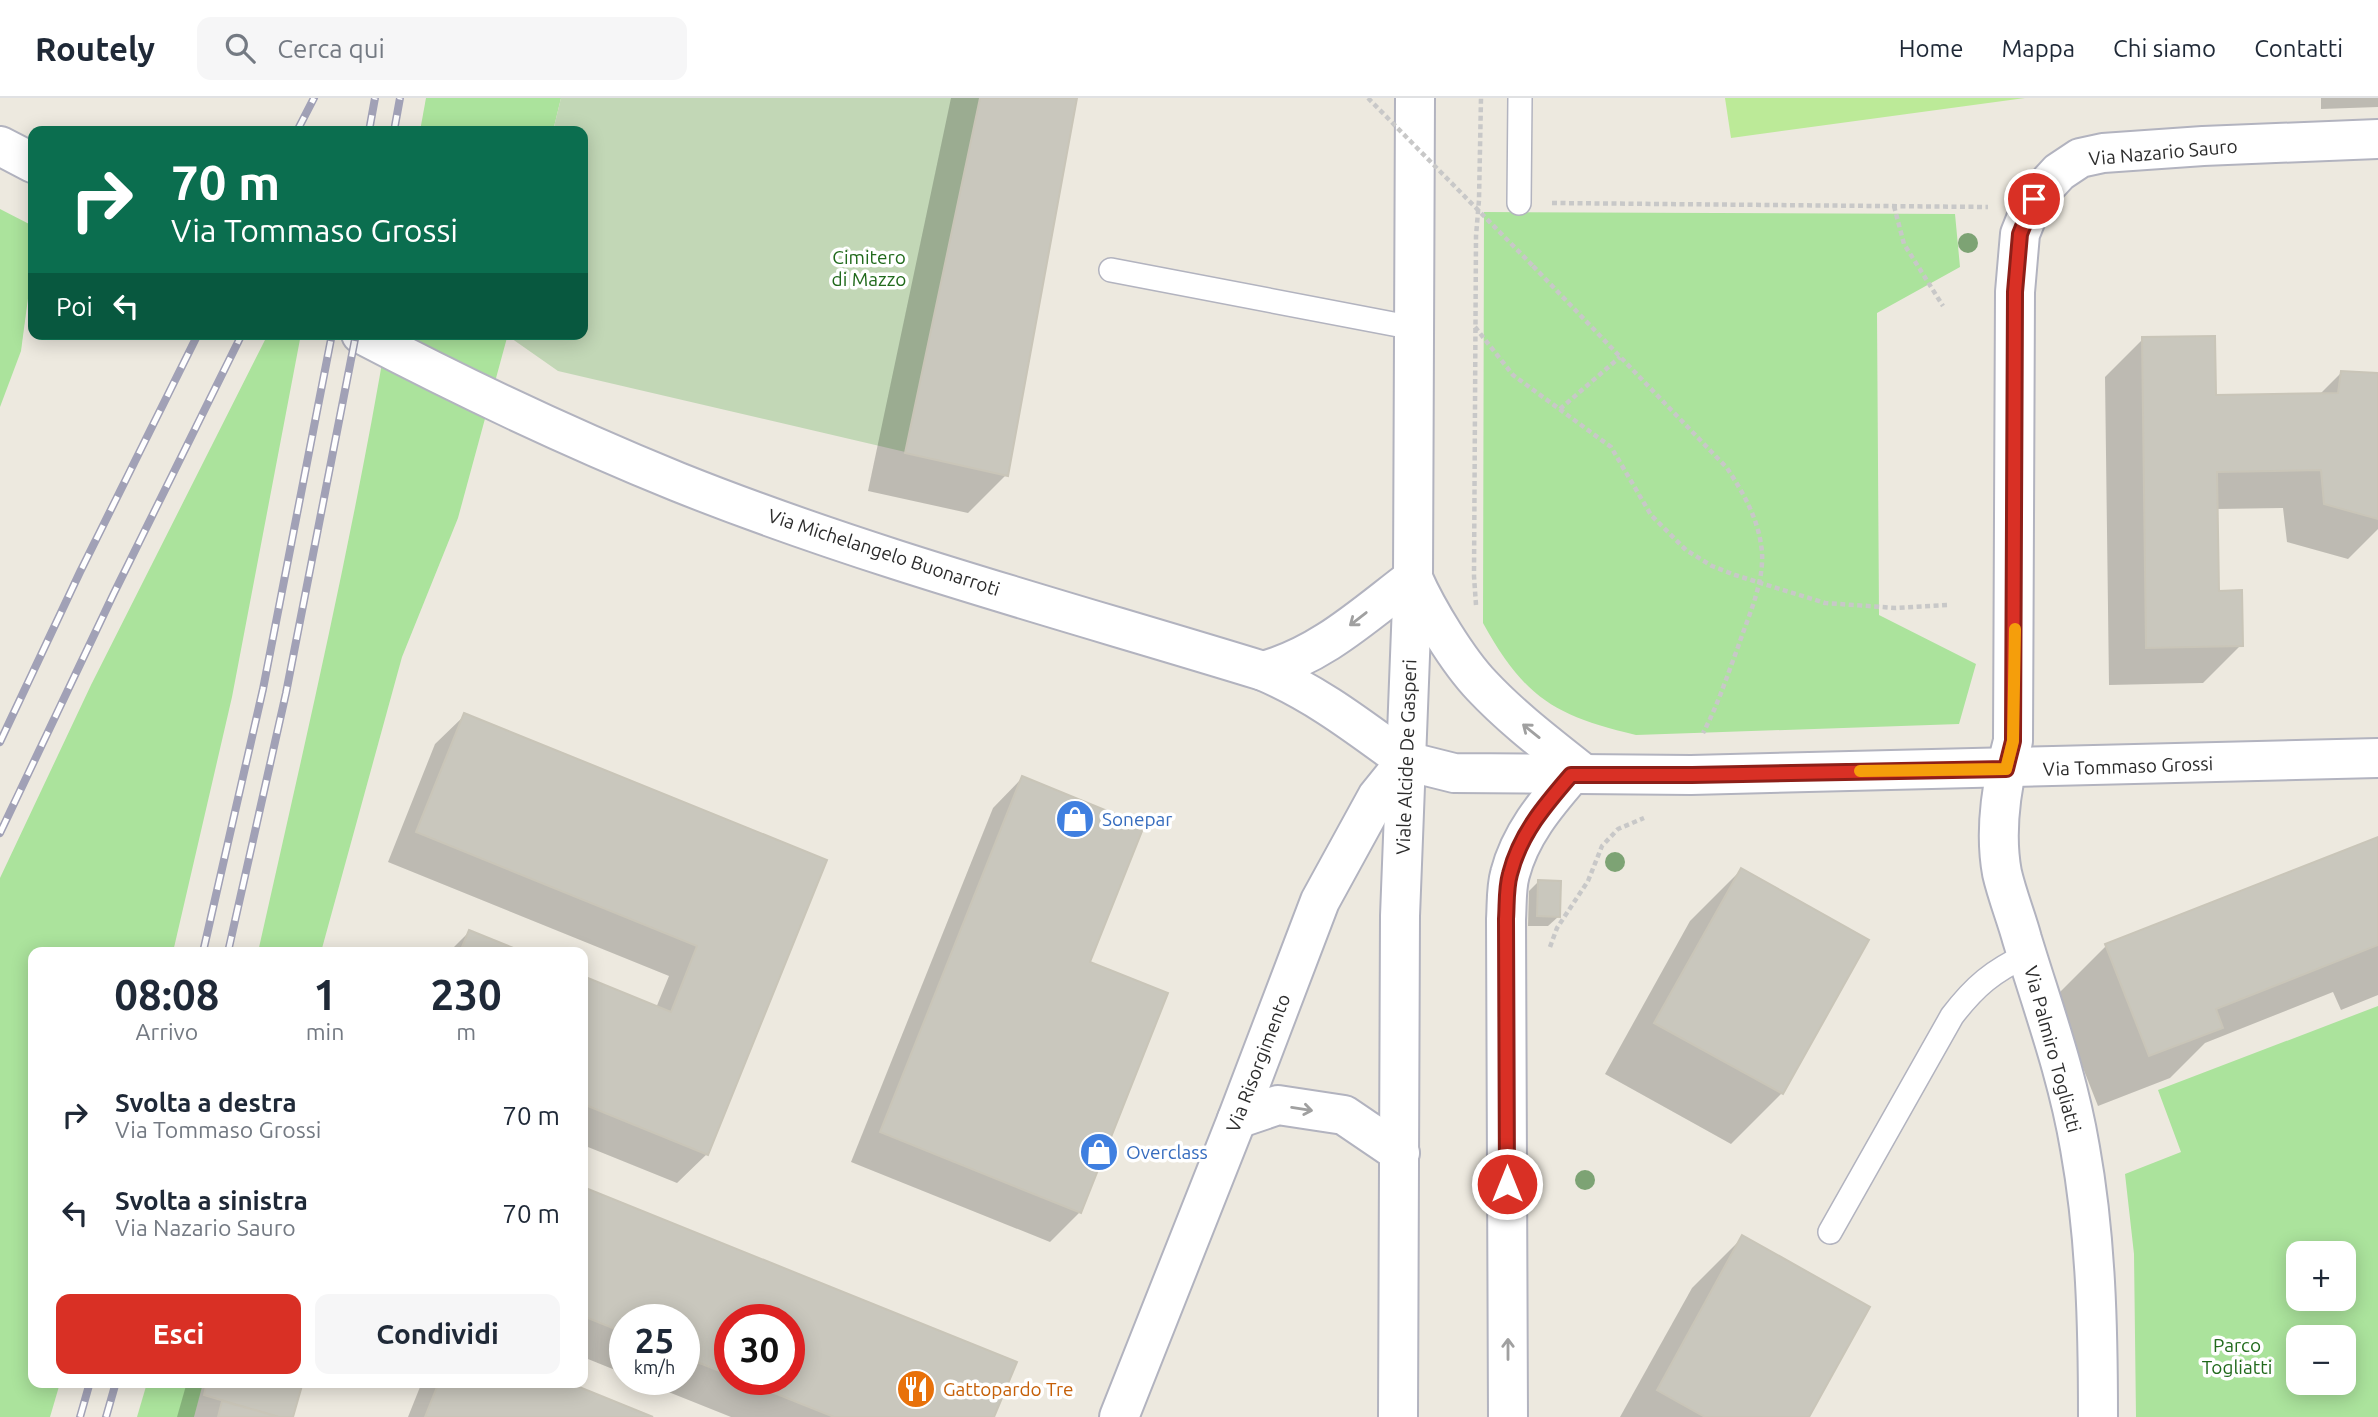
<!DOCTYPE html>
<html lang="it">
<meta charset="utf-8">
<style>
:root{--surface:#fff;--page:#f6f6f7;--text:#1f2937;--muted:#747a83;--line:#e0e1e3;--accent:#d93025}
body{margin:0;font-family:Ubuntu,sans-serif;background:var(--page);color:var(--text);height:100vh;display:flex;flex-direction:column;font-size:26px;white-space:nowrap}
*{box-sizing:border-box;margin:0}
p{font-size:23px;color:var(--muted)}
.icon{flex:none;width:38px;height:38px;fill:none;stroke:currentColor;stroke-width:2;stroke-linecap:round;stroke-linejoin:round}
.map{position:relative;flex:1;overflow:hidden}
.sheet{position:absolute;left:28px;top:849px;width:560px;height:441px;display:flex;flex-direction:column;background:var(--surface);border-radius:14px;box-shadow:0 4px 18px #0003}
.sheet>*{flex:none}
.guide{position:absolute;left:28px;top:28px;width:560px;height:214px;border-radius:14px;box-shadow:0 4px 18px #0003;background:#0b6e4f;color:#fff;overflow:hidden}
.fabs{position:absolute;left:2286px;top:1143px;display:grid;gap:14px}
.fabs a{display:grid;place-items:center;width:70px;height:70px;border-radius:14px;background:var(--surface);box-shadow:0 4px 18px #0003;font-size:35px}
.speed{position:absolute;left:609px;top:1206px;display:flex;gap:14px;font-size:35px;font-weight:700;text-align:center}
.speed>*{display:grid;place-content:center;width:91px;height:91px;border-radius:50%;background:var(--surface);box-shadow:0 4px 18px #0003;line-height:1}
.speed small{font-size:18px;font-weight:400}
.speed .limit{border:10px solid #d22;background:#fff;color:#111}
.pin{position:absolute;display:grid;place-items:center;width:60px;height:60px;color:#fff;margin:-30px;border:4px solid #fff;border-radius:50%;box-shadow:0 2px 7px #0007}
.me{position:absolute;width:77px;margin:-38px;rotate:0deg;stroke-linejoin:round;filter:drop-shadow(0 0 5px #0008)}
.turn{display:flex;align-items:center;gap:24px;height:147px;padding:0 28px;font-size:32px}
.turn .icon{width:91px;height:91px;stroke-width:2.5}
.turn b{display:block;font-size:49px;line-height:60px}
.then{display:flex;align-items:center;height:66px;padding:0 28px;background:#0003;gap:14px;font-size:26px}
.eta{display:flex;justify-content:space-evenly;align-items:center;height:119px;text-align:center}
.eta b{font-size:42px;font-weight:700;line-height:49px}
.primary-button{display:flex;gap:14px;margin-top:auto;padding:14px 28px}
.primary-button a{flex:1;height:80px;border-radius:14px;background:var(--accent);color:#fff;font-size:28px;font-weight:700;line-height:80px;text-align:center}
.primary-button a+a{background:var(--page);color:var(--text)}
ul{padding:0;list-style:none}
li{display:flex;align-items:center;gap:21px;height:98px;padding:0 28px}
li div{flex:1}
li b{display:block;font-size:26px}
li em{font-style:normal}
header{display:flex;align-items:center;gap:42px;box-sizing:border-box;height:98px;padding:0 35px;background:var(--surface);border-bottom:2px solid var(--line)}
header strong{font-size:33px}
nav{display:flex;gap:38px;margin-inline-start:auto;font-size:24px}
.search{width:490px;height:63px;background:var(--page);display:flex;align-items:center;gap:18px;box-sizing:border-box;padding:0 24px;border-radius:14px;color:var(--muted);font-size:26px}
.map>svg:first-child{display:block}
.green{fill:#abe39c;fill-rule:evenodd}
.cemetery{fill:#c2d7b6}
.pitch{fill:#bcea98}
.shadow{fill:#0003;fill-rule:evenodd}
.building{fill:#c9c7bd;stroke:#c9c5b8;stroke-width:2}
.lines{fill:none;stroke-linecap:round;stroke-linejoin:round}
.lane-casing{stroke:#b2b3bf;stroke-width:26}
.street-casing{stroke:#b2b3bf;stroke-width:42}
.secondary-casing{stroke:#b2b3bf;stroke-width:42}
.path{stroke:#c8c8c8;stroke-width:4.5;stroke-dasharray:5 3.5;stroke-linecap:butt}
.lane{stroke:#fff;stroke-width:23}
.street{stroke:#fff;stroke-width:38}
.secondary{stroke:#fff;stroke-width:38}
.rail-casing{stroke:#a1a1b6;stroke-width:8}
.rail{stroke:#fff;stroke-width:5;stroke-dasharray:16;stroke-linecap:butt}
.path-bridge{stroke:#c8c8c8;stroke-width:4.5;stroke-dasharray:5 3.5;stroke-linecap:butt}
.tree{fill:#7da374}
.oneway{stroke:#a0a0a0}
.route-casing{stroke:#8d1f18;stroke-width:18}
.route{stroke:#d93025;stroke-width:12}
.slow{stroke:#f59e0b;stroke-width:12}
.labels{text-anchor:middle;stroke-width:7;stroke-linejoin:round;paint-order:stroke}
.street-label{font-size:19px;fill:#2c2c2c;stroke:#fff}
.park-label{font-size:19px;fill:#216a1c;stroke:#fff}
.shop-label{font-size:19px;fill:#366cbe;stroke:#fff;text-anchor:start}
.food-label{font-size:19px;fill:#c56008;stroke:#fff;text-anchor:start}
</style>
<header>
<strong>Routely</strong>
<div class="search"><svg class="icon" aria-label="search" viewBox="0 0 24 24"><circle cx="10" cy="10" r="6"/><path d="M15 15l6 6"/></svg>Cerca qui</div>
<nav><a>Home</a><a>Mappa</a><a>Chi siamo</a><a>Contatti</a></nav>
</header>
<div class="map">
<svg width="2378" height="1319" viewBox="0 0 2378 1319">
<rect width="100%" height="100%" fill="#ede9df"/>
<g class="green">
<path d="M426,0H561L553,33H420Z"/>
<path d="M0,111L33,128V163L21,253L0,309Z"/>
<path d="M1484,114L1955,116L1960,169L1877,215L1879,517L1976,566L1959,626L1636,637C1554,618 1524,599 1483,525Z"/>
<path d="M268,236H301L232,599L173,854H33V1284L60,1285L50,1319H0V780L91,587Z"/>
<path d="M387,236H508L458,420L402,559L321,854H258C304,649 352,444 387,236Z"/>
<path d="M2378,908V1319H2136L2134,1156L2125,1076L2181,1054L2158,992ZM2298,1155H2343V1200H2298ZM2343,1239V1284H2298V1239Z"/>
<path d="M147,1285H203L194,1319H137Z"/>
</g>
<path class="cemetery" d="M561,0H1077L1008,378L558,273L508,238L583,236V33H553Z"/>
<path class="pitch" d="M1725,0H2025L1731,40Z"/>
<g class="shadow">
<path d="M951,0H1075L1006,377L968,415L868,393Z"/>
<path d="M2321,0H2378V9L2321,11Z"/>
<path d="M2143,241L2215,298L2319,297L2341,275L2378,277V431L2348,461L2287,444L2283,410L2216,411L2217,494L2241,547L2203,585L2109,587L2105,279Z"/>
<path d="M465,617L825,763L707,1056L677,1085L583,1047V880L656,910L669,878L388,764L435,646Z"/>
<path d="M1022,680L1088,865L1080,1114L1050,1144L851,1064L993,710Z"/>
<path d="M2378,741V897L2341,912L2333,894L2205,945L2170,980L2098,1008L2055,899L2106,848Z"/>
<path d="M1741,772L1782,995L1731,1046L1605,976L1690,823Z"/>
<path d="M1538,784L1558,819L1548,828H1528L1529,793Z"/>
<path d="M469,834L519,854H449Z"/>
<path d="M583,1091L1015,1265L993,1319H731L636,1281H684V1222H625V1276L583,1259ZM730,1222H789V1281H730Z"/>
<path d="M1742,1140L1807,1319H1620L1692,1190Z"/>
<path d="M187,1284H301L291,1319H177Z"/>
<path d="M422,1284H563L649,1319H408Z"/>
</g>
<g class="building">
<path d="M980,0H1077L1008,378L905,355Z"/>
<path d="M2215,238L2216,297L2338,295L2341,273L2378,275V421L2324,406L2321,372L2217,374L2219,493L2242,492L2243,548L2146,550L2142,239Z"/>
<path d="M464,615L827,762L708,1057L583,1006V878L671,914L697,848L416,734Z"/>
<path d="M1022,678L1144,728L1090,864L1168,895L1081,1115L880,1034Z"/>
<path d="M2378,739V847L2216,911L2223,930L2149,958L2105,846Z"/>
<path d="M1741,770L1869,842L1783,996L1654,925Z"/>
<path d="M1538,782L1561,783L1560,819L1537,818Z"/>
<path d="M469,832L523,854H460Z"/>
<path d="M583,1089L1017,1264L994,1319H834L739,1281H789V1222H730V1277L684,1259V1222H625V1235L583,1218Z"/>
<path d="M1742,1137L1870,1209L1809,1319H1705L1657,1292Z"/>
<path d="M207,1284H303L293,1319H279L204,1297Z"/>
<path d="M439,1284H567L653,1319H425Z"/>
<path d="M222,1303L279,1319H218Z"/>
</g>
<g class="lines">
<defs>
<g id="lane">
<path d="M1519,105L1520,0"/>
<path d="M1111,172L1414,230"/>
<path d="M1830,1134L1952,918C1975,888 1993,873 2027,857"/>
</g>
<g id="street">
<path d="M1413,480C1427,512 1458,563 1482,588C1513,621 1549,648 1584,676"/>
<path d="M1237,1021L1278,1007L1344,1017L1400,1055"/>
<path d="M1119,1319L1237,1021L1320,803L1377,699L1406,663L1454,675L1691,677L2378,660"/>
<path d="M1508,1319L1506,821C1507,806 1506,790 1510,776C1520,737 1545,707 1571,677"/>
<path d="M2098,1319C2098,1229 2096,1139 2080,1050C2068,978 2043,910 2022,841C2016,819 2007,797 2002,775C1994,732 2002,684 2013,643L2015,194L2020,136L2034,101L2059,74L2080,60L2103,55L2203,48L2378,41"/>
</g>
<g id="secondary">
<path d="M0,48L33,65"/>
<path d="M361,236C464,290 570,340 678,384C868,460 1068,513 1263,573C1317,596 1359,629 1406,663"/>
<path d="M1263,573C1322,557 1365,516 1413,480"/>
<path d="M1398,1319L1400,818L1413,480L1415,0"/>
</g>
</defs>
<use href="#lane" class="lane-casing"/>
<use href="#street" class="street-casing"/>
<use href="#secondary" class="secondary-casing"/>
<g class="path">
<path d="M1552,105L1988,109"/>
<path d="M1894,108L1904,146L1943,208"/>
<path d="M1533,168L1727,370C1744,396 1759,422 1762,454C1764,486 1748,519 1738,549C1727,578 1718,607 1703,635"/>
<path d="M1475,229L1513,277L1611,349L1651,417L1686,452L1712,468L1735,477L1825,505L1896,510L1947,507"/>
<path d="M1560,311L1620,259"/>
<path d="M1476,507L1474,478L1476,138L1479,102L1481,0"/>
<path d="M1550,849L1557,830L1588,783L1602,748L1618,731L1644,720"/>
</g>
<use href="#lane" class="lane"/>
<use href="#street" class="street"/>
<use href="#secondary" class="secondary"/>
<defs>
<g id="rail">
<path d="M297,33L314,0"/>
<path d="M369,33L375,0"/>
<path d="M394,33L400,0"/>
<path d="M0,644L80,474L198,236"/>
<path d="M0,735L114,495L242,236"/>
<path d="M203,854L263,591L332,236"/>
<path d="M228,854L286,595L356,236"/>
<path d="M80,1319L90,1284"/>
<path d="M106,1319L116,1284"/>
</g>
</defs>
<use href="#rail" class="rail-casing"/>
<use href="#rail" class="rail"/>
<path class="path-bridge" d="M1368,0L1533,168"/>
</g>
<g class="tree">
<circle cx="1968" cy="145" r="10"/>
<circle cx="1615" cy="764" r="10"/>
<circle cx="1585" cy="1082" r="10"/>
</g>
<defs><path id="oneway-shaft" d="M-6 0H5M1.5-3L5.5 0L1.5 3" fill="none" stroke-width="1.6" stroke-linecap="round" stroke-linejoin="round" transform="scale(1.75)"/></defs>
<g class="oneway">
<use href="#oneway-shaft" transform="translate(1358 521) rotate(142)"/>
<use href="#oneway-shaft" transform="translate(1531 633) rotate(-141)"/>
<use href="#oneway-shaft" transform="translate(1302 1011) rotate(9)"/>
<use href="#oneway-shaft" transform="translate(1508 1251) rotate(-90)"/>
</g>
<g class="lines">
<defs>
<path id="route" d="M1507,1086L1506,821C1507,806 1506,790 1510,776C1520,736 1545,707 1571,677H1692L2006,671L2013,643L2015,194L2020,136L2034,101"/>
</defs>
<use href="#route" class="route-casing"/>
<use href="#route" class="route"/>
<path class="slow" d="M1860,673L2006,671L2013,643L2015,531"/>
</g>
<defs>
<symbol id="shop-disc" viewBox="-11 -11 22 22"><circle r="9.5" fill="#3f7fe0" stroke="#fff"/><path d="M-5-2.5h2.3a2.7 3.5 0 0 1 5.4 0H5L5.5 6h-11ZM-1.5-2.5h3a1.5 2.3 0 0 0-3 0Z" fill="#fff"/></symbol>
<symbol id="restaurant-disc" viewBox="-11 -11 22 22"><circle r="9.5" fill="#e8710a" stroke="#fff"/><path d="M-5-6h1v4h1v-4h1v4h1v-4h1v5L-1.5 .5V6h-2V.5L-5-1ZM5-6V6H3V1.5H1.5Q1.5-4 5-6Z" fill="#fff"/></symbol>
</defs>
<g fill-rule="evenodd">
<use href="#shop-disc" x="1053" y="699" width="44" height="44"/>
<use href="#shop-disc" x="1077" y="1032" width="44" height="44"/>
<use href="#restaurant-disc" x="894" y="1269" width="44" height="44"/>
</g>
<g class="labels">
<g class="street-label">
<text transform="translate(2163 54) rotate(-5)" y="7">Via Nazario Sauro</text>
<text transform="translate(884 454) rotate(18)" y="7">Via Michelangelo Buonarroti</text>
<text transform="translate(1406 659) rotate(-88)" y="7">Viale Alcide De Gasperi</text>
<text transform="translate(2128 668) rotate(-2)" y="7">Via Tommaso Grossi</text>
<text transform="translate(2053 951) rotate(75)" y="7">Via Palmiro Togliatti</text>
<text transform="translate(1258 965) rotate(-69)" y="7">Via Risorgimento</text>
</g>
<g class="park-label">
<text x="869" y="166">Cimitero<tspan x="869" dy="22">di Mazzo</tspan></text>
<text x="2237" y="1254">Parco<tspan x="2237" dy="22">Togliatti</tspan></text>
</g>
<g class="shop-label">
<text x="1102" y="728">Sonepar</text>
<text x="1126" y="1061">Overclass</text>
</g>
<g class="food-label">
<text x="943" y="1298">Gattopardo Tre</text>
</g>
</g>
</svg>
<div class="fabs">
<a>+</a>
<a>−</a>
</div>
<div class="speed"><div>25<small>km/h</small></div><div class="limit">30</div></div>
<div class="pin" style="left:2034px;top:101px;background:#d93025"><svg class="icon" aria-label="arrive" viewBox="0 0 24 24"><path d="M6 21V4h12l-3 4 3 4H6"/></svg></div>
<svg class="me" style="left:1507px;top:1086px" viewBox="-20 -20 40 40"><circle r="17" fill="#d93025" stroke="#fff" stroke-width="3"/><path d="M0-11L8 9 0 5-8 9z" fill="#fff"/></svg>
<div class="guide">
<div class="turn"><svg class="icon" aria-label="right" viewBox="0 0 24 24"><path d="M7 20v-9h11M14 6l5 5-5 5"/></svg><div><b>70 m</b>Via Tommaso Grossi</div></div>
<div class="then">Poi<svg class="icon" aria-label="left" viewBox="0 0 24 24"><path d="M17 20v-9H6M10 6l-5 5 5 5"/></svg></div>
</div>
<section class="sheet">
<div class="eta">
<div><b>08:08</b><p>Arrivo</p></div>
<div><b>1</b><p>min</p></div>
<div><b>230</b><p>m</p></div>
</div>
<ul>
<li><svg class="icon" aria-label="right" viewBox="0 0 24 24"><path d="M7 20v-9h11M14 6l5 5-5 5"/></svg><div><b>Svolta a destra</b><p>Via Tommaso Grossi</p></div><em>70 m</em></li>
<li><svg class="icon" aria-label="left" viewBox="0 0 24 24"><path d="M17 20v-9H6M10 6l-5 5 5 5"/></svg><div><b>Svolta a sinistra</b><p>Via Nazario Sauro</p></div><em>70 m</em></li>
</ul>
<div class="primary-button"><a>Esci</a><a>Condividi</a></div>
</section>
</div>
